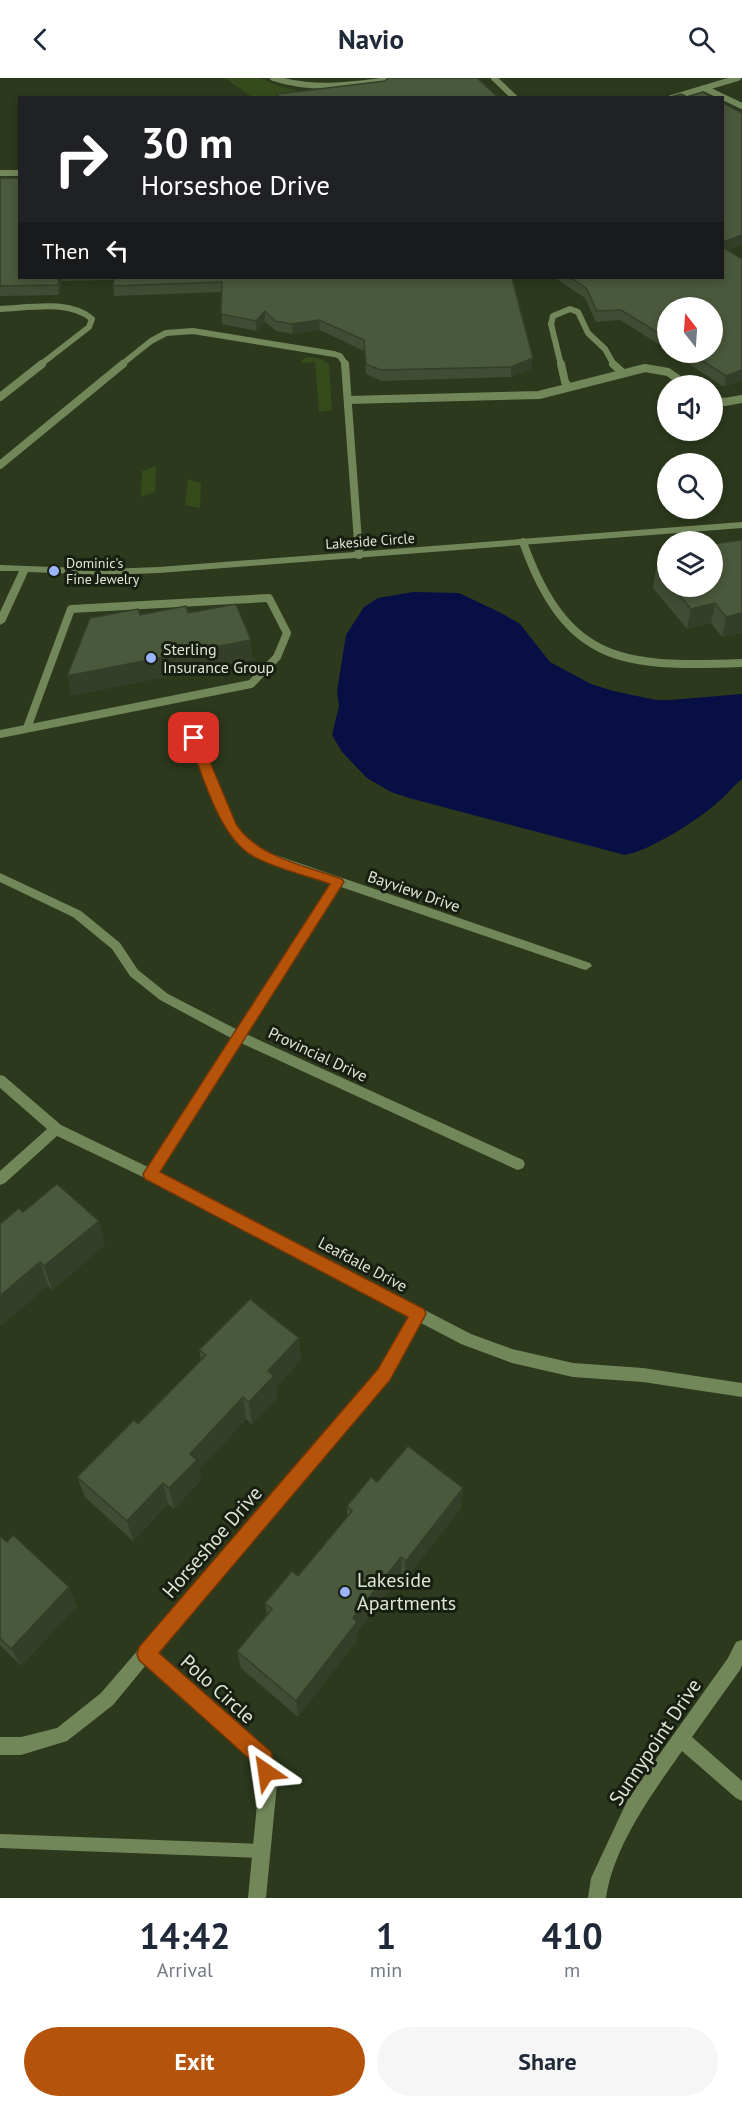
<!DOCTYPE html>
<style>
:root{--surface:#fff;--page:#f6f6f7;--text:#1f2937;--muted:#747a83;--accent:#b45309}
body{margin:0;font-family:"PT Sans",sans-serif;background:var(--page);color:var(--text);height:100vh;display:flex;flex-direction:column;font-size:22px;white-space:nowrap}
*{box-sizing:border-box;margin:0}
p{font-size:20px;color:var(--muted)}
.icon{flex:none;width:33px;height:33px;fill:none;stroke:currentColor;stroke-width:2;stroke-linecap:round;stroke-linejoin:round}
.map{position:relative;height:1820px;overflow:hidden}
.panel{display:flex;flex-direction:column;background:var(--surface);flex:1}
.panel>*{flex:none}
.banner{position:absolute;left:18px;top:18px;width:706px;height:183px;border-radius:0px;box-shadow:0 3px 9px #0003;background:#202124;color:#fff;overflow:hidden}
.needle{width:39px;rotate:343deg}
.controls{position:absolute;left:657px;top:219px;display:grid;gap:12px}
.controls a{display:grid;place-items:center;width:66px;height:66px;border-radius:50%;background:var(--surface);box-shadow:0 3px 9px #0003;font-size:30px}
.pin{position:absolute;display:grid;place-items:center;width:51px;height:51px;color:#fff;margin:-26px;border-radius:12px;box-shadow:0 3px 9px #0006}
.me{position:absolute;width:66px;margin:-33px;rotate:328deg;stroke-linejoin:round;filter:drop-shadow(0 0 4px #0008)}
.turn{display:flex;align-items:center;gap:21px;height:126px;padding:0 24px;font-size:27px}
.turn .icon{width:78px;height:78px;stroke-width:2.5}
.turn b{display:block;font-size:42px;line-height:51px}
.then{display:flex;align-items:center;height:57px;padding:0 24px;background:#0003;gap:12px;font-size:22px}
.eta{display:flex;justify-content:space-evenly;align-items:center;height:102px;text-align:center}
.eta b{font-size:36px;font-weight:700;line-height:42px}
.button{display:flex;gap:12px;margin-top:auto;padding:12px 24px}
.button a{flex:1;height:69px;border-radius:36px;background:var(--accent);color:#fff;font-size:24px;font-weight:700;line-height:69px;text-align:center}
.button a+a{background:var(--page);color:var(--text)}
header{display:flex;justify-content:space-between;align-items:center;height:78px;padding:0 24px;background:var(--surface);font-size:27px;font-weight:700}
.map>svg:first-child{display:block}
.green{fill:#364b1c}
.water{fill:#070f45}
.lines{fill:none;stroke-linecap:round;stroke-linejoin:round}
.service-far2{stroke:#718759;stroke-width:6}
.service-far1{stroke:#718759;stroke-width:8}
.service{stroke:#718759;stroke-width:14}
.minor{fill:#718759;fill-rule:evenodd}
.wall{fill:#404c33}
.shaded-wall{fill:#343e29}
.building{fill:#4a583b;stroke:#343e29;stroke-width:1.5}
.route{fill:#b45309;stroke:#753606;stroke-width:1.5}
.poi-dot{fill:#9ab5fd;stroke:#181e11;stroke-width:2}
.labels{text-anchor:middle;stroke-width:6;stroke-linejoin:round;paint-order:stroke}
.far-street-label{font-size:14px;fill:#dde6d5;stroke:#181e11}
.far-poi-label{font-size:14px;fill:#dde6d5;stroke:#181e11;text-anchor:start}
.poi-label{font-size:16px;fill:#dde6d5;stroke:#181e11;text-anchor:start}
.street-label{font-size:16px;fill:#dde6d5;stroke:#181e11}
.near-street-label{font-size:20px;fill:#dde6d5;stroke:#181e11}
.near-poi-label{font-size:20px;fill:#dde6d5;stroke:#181e11;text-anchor:start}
</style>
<header><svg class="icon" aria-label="back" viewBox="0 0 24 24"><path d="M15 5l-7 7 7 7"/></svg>Navio<svg class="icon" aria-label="search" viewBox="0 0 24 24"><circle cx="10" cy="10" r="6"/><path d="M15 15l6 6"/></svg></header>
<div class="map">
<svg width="742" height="1820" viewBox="0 0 742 1820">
<rect width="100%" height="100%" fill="#2c391d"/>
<g class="green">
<path d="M225,0H260L279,8L325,20L252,19Z"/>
<path d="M310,279L321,281L329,286L332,332L319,334L315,284L300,285L304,280Z"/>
<path d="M156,388L155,414L141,419L142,393Z"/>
<path d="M188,401L201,405L200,430L185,427Z"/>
</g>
<path class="water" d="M413,514L459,515L501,535L520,546L550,584L591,606L613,613L656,622H671L742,616V701C733,708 727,717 718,724C698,742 651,772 625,777L409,720L391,714L367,700L342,674L332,657L339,628L337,613L346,557L364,529L378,520Z"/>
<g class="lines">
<g class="service-far2">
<path d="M273,0C316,14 358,6 402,0"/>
<path d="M494,0L515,20"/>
<path d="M704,10L742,28"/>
<path d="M671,20L738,0"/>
<path d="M0,95H20"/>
<path d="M0,231C28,230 69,221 92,241L89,249L40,287"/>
<path d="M121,287L151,263L166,255L193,253L334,276L340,278L346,287"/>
<path d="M561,287L551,246L553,238L570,231L578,234L588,255L605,271L614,287"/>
</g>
<g class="service-far1">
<path d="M345,286L359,477"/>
<path d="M561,286L565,304L569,309"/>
<path d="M613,286L623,295"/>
<path d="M0,319L42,286"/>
<path d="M348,322L539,317L645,290L668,294L688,308"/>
<path d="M712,322L725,324L742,321"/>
<path d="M0,387L123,286"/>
<path d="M523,464C567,588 625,589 742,585"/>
<path d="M0,656L251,606L277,579L287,555L269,520L71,531L27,650"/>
</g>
<path class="service" d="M0,1763L262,1773"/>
<g class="minor">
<path d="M742,444V450L159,495L106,497L28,494L5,544L0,547V534L19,493H0V487L106,491L159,489Z"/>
<path d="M194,657L199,660L235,746L243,758L261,772L590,885L592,888L586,892L582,891L341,809L246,956L523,1082L525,1086L523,1090L518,1092L513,1090L241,965L158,1094L471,1256L512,1271L573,1285L643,1290L742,1305V1319L643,1304L573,1299L512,1285L461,1266L421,1245L389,1302L157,1575L270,1675L277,1706L266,1820H248L259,1706L256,1685L146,1587L113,1627L67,1663L21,1677H0V1659H21L57,1650L101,1615L379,1292L409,1238L145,1100L57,1058L5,1105L0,1107V1093L47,1051L0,1010V997L4,998L61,1047L148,1089L231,960L160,922L130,898L112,871L73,839L0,804V795L81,833L120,865L138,892L168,916L236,951L331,806L253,778L235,764L225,747L189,660Z"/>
<path d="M742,1562V1587L740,1592L692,1659L742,1703V1723L736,1720L682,1673C652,1716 614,1767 606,1820H588L591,1800L629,1719L728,1580L736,1564Z"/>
</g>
</g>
<g class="wall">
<path d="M723,25L742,167L727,172L742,181V302L724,309L671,274H712L668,230V272L620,242L596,244L585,220L555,200H723Z"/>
<path d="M0,100L20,200H512L532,291L511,299L381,303L366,296L364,273L320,252L293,256L276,253L265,244L256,253L222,246L221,214L114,218L113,208L114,202L61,203L59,217L0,218Z"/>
<path d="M668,487V508H712L742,555L722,559L711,545L687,551L653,510L656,490Z"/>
<path d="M0,1146L105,1167L52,1212L48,1208L0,1248Z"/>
<path d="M199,1272L301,1282L276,1309L277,1320L252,1346L246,1341L199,1392L201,1402L174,1431L168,1426L133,1463L85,1419L77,1399L138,1346L201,1282Z"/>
<path d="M377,1404L463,1410L461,1430L405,1502L401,1498L358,1553V1561L298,1639L241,1590L237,1573L267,1537L265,1525L298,1498L347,1439V1428Z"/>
<path d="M0,1458L77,1528L21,1588L0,1567Z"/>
</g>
<g class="shaded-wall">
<path d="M742,157V167L723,173V164Z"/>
<path d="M59,200H61V203L59,217L58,207Z"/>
<path d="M265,233V244L256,253V243Z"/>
<path d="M319,242L320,252L293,256L292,246Z"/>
<path d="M533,280L532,291L511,299V289Z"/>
<path d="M742,292V302L724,309L726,298Z"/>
<path d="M715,525L711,545L687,551L691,531Z"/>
<path d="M742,535V555L722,559L726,539Z"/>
<path d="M251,562L253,582L71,618L67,598Z"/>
<path d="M99,1143L105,1167L52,1212L44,1188Z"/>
<path d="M40,1184L48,1208L0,1248V1218Z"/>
<path d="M299,1260L301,1282L276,1309L277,1320L252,1346L249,1324L268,1293Z"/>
<path d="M243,1319L246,1341L199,1392L201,1402L174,1431L169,1410L190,1376Z"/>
<path d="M163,1405L168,1426L133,1463L127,1443Z"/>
<path d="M463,1410L461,1430L405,1502L406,1483Z"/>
<path d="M401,1479V1498L358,1553V1561L298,1639L296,1623L353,1540Z"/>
<path d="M69,1509L77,1528L21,1588L11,1571Z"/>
</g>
<g class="building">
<path d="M388,0H477L499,20H279L277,16L385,3Z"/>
<path d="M703,14L713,20H667L681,16L687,19Z"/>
<path d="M723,25L742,35V157L723,164Z"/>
<path d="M0,100H20V200H59L58,207L0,208Z"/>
<path d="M723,169L742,181V292L726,298L689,274H712V230H668V261L621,232L597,233L586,210L571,200H723Z"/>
<path d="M114,200H512L533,280L511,289L381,292L366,286L364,262L319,242L292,246L275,243L265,233L256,243L221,236L222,204L113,208Z"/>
<path d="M742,462V535L726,539L715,525L691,531L672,508H712V466Z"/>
<path d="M668,487V503L656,490Z"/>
<path d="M236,526L251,562L67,598L90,540L138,531L140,537L186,528L188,535Z"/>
<path d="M57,1106L99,1143L44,1188L40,1184L0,1218V1146L19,1130L23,1134Z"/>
<path d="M250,1221L299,1260L268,1293L274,1298L249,1324L243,1319L190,1376L197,1382L169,1410L163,1405L127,1443L77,1399L134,1342L138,1346L206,1277L199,1272Z"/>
<path d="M408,1368L463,1410L406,1483L401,1479L353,1540L357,1544L296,1623L237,1573L272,1531L265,1525L292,1493L298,1498L352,1433L347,1428L371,1399L377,1404Z"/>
<path d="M13,1457L69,1509L11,1571L0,1560V1458L7,1464Z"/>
</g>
<path class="route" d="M194,656L200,660L236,746C258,780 307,788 342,801L344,804L160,1094L424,1231L426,1236L390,1302L159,1575L271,1674L276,1694L273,1700L266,1703L259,1700L255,1686L139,1582L137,1576L139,1569L378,1291L408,1239L145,1101L143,1096L330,806C308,798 270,789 251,777C217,755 203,696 188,660Z"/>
<g class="poi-dot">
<circle cx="54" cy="493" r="6"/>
<circle cx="151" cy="580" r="6"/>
<circle cx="345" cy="1514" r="6"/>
</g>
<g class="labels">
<g class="far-street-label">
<text transform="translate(370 463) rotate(-4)" y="5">Lakeside Circle</text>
</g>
<g class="far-poi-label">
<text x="66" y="490">Dominic's<tspan x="66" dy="16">Fine Jewelry</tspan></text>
</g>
<g class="poi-label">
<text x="163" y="577">Sterling<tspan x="163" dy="18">Insurance Group</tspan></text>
</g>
<g class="street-label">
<text transform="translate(414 813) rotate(19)" y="6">Bayview Drive</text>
<text transform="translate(318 976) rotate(25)" y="6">Provincial Drive</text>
<text transform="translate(363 1186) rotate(28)" y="6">Leafdale Drive</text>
</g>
<g class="near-street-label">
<text transform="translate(212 1464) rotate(-49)" y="7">Horseshoe Drive</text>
<text transform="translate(218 1611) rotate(42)" y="7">Polo Circle</text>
<text transform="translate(655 1664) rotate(-56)" y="7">Sunnypoint Drive</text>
</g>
<g class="near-poi-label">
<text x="357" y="1509">Lakeside<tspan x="357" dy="23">Apartments</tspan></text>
</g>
</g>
</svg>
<div class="controls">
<a><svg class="needle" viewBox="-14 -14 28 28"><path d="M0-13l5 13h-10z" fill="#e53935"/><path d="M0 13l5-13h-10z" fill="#747a83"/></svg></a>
<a><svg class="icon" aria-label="sound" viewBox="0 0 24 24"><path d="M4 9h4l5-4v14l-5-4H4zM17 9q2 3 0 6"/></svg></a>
<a><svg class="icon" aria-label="search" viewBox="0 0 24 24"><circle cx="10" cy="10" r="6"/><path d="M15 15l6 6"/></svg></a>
<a><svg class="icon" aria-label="layers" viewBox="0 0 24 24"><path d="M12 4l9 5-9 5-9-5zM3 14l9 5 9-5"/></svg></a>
</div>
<div class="pin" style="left:194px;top:660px;background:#d93025"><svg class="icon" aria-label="arrive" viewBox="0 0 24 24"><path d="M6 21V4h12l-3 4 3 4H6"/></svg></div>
<svg class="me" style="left:266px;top:1694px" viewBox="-20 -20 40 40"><path d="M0-17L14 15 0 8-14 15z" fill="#b45309" stroke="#fff" stroke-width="4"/></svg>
<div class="banner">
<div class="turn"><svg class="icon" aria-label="right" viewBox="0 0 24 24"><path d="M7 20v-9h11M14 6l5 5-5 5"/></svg><div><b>30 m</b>Horseshoe Drive</div></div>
<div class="then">Then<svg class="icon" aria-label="left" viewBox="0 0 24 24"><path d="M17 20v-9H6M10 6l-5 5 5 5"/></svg></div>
</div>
</div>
<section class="panel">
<div class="eta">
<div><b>14:42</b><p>Arrival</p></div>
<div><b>1</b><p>min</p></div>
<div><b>410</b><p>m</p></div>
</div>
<div class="button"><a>Exit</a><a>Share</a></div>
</section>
